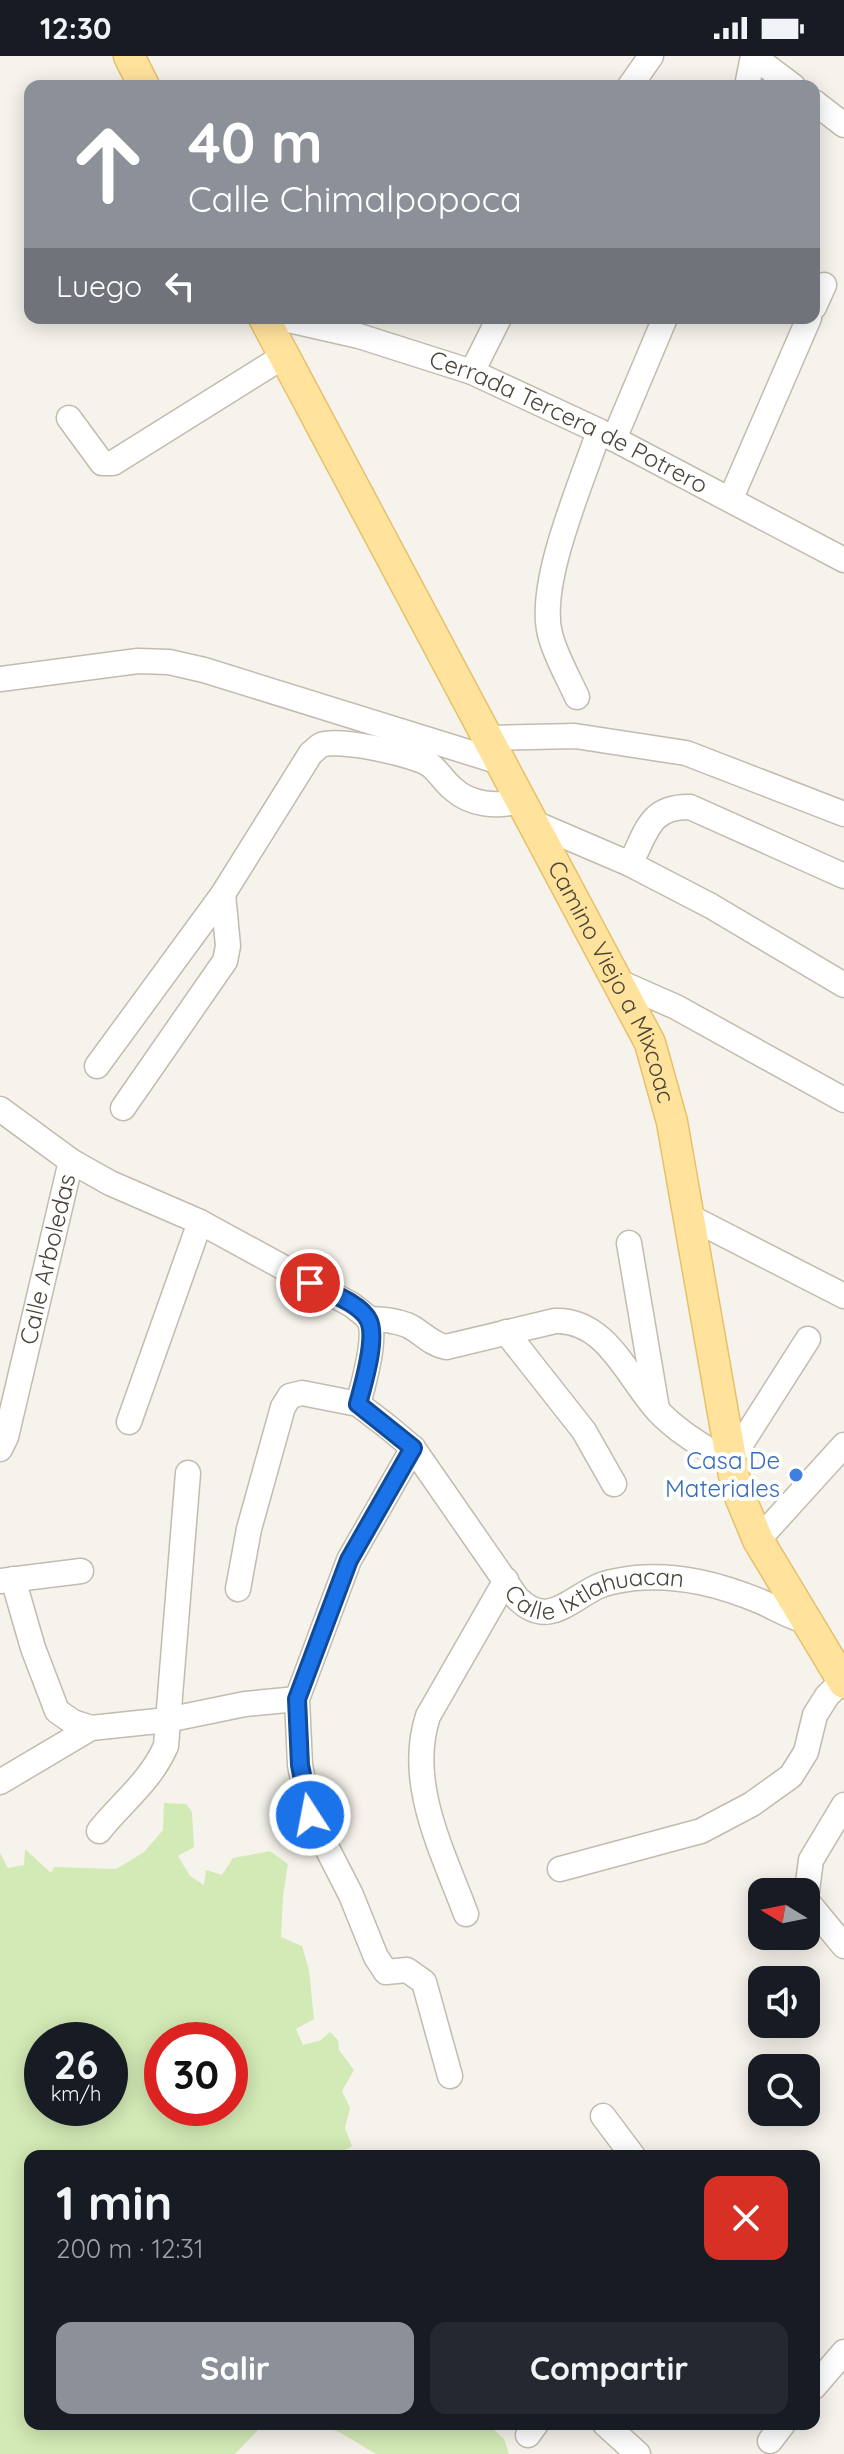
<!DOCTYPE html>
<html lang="es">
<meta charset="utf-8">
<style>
:root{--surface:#171b24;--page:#242831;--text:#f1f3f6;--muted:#9ea1a6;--accent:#8c9099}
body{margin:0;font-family:Quicksand,sans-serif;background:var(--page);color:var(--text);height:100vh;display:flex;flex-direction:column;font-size:30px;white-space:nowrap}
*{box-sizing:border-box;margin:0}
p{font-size:26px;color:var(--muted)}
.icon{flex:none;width:44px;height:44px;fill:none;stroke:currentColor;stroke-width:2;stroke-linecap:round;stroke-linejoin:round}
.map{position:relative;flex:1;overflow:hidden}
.panel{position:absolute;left:24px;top:2094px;width:796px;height:280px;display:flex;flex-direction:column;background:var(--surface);border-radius:16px;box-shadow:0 4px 20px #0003}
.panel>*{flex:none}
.guide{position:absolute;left:24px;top:24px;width:796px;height:244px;border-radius:16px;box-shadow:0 4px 20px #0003;background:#8c9099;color:#fff;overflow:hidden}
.needle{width:52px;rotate:280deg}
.tools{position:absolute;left:748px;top:1822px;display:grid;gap:16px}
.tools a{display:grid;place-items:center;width:72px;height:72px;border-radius:16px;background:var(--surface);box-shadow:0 4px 20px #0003;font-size:40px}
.speed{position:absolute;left:24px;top:1966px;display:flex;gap:16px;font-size:40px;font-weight:700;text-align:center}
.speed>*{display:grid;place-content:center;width:104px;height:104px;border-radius:50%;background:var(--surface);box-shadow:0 4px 20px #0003;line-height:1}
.speed small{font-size:20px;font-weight:400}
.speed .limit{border:12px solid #d22;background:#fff;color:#111}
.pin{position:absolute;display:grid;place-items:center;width:68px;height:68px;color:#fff;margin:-34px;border:4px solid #fff;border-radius:50%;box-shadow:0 2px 8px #0007}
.me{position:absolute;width:88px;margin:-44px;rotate:349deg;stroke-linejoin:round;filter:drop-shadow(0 0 6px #0008)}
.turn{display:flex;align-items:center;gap:28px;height:168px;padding:0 32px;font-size:36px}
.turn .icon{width:104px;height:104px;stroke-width:2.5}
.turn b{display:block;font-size:56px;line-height:68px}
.then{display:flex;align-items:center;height:76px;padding:0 32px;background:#0003;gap:16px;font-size:30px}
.round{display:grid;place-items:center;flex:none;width:84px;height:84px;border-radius:16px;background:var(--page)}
.summary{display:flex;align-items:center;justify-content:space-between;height:136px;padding:0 32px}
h1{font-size:48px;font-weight:800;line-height:60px}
.button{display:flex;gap:16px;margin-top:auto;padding:16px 32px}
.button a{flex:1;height:92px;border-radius:16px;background:var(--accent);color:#fff;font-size:32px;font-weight:800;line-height:92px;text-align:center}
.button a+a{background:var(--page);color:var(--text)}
.status{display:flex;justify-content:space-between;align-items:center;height:56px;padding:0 40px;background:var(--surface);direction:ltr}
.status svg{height:22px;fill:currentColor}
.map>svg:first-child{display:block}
.green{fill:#d2eab5;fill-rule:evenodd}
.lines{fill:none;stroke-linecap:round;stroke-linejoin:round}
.minor-casing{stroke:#c2bbae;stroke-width:27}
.major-casing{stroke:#e6c16a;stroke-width:33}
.minor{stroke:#fff;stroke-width:24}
.major{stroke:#ffe39c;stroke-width:30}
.route-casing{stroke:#114b97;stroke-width:20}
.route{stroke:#1a73e8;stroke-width:14}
.shop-dot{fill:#3f7fe0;stroke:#fff;stroke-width:3}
.labels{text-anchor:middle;stroke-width:8;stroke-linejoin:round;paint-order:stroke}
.street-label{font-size:24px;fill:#4b4439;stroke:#fff}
.shop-label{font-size:24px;fill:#366cbe;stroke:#fff;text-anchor:end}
</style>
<div class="status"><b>12:30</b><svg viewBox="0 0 49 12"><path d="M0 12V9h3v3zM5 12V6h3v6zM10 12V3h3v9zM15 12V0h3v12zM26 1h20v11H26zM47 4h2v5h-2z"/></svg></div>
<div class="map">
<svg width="844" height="2398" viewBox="0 0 844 2398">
<rect width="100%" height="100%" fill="#f6f3ec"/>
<g class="green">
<path d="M164,1747L186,1748L192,1756L194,1791L178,1800L190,1820L204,1829L206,1814L222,1819L233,1802L270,1795L288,1808L283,1840L281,1881L302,1890L309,1914L314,1963L296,1973L303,1989L321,1984L330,1976L338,1984L339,1994L354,2014L342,2035L350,2052L345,2072L352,2090L335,2100H292L281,2097V2100H30V2368H267L263,2369L235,2398H0V1797L8,1812L24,1809L25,1793L51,1817L54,1811L116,1813L128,1806L144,1796L163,1774ZM42,1984H110V2052H42ZM162,1984H230V2052H162Z"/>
<path d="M317,2368H488L504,2383L509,2398H376L339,2376Z"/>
</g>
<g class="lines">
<defs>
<g id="minor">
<path d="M753,0L793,30"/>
<path d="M630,30L651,0"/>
<path d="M747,30L753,0"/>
<path d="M814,46L844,69"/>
<path d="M814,251L824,229"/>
<path id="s1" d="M280,262L359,280L472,316L599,375L844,504"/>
<path d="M472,316L499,262"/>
<path d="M69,362L102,407H113L284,300"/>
<path d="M614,383L665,262"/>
<path d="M731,442L809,262"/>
<path d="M0,623L138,605L169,606L204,614L500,706"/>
<path d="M577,641C568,621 555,599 550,578C537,527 582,426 599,375"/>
<path d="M487,682L575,680L686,697L844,758"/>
<path d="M532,766L630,808L711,850L844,929"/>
<path d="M630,808C647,776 649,750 690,751L844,820"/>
<path d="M617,925L676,951L844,1044"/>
<path d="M97,1010L223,838L311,697C315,695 317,691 321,689C337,682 415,698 430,709C438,715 444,725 452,732C470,749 498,752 521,744"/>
<path d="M123,1052L225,905L228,890L223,838"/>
<path d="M0,1053L71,1105L110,1127L200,1166L352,1249C357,1253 364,1258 368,1262C378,1278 363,1330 358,1348"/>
<path d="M690,1161L844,1240"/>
<path d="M629,1187L657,1353"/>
<path d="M368,1263C382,1263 394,1264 407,1269C421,1275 430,1288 446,1291L555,1265C607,1263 628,1323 659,1356C679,1377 705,1391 729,1407L808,1283"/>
<path d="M506,1276L584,1375L614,1428"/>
<path d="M129,1366L200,1166"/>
<path d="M413,1392L349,1504L297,1643L300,1709L310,1759L351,1839L376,1901L386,1916L407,1914L424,1926L450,2020"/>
<path id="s2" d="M0,1393L6,1381L71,1105"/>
<path d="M758,1484L844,1389"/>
<path d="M13,1523L33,1592L57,1655L73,1666L91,1672"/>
<path d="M0,1525L81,1515"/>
<path id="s3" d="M238,1533L249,1473L283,1351L290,1340L302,1337L358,1348L388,1371L413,1392L517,1542C548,1573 568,1544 599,1530C610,1525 623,1524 635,1522C680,1518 721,1529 762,1546C778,1553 790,1562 807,1565"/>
<path d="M0,1726L91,1672L167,1664L245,1648L297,1643"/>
<path d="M99,1775C123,1745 150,1726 166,1690L188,1417"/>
<path d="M560,1813L701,1775L752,1748L791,1720L806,1696L815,1659L827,1640L844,1623"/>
<path d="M806,1842L811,1804L844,1749"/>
<path d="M806,1844L844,1890"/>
<path d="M466,1858C443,1796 406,1727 428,1660L506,1524"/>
<path d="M603,2060L633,2100"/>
<path d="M814,2331L844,2296"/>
<path d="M605,2368L638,2398"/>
<path d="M528,2379L536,2368"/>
<path d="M770,2385L783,2368"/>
</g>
<g id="major">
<path d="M129,0L144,30"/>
<path id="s4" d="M264,262L650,987L672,1066L736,1431L758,1484L844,1627"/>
</g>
</defs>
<use href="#minor" class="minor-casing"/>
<use href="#major" class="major-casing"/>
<use href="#minor" class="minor"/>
<use href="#major" class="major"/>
</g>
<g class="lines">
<defs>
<path id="route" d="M310,1227C327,1236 361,1247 369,1265C377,1284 363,1329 358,1348L413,1392L349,1504L297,1643L300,1709L310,1759"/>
</defs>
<use href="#route" class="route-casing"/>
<use href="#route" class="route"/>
</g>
<circle class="shop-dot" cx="796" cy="1419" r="8"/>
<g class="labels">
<g class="street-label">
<text dy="8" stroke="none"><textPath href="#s1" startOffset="308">Cerrada Tercera de Potrero</textPath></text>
<text dy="8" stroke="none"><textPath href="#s4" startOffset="750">Camino Viejo a Mixcoac</textPath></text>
<text dy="8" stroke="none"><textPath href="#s2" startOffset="196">Calle Arboledas</textPath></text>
<text dy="8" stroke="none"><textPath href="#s3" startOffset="606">Calle Ixtlahuacan</textPath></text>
</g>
<g class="shop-label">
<text x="780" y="1413">Casa De<tspan x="780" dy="28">Materiales</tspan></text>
</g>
</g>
</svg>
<div class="tools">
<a><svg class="needle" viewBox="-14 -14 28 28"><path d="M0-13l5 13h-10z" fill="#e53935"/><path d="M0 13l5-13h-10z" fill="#9ea1a6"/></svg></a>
<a><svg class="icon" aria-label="sound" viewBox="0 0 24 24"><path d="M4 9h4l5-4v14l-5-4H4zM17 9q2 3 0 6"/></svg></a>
<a><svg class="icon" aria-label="search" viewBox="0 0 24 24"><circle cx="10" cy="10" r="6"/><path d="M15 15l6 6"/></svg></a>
</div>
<div class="speed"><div>26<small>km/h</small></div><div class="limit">30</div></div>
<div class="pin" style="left:310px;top:1227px;background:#d93025"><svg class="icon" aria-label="arrive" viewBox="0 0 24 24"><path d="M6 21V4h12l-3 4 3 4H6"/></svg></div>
<svg class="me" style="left:310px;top:1759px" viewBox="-20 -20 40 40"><circle r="17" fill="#1a73e8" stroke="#fff" stroke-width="3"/><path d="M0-11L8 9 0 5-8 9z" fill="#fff"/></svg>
<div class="guide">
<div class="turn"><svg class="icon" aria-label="ahead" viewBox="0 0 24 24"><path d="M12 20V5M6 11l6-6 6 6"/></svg><div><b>40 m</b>Calle Chimalpopoca</div></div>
<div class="then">Luego<svg class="icon" aria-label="left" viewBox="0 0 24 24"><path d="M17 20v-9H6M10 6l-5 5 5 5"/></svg></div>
</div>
<section class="panel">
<div class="summary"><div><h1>1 min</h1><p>200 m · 12:31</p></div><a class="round" style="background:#d93025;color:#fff"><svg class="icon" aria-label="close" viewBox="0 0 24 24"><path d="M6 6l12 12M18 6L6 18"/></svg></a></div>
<div class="button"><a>Salir</a><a>Compartir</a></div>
</section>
</div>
